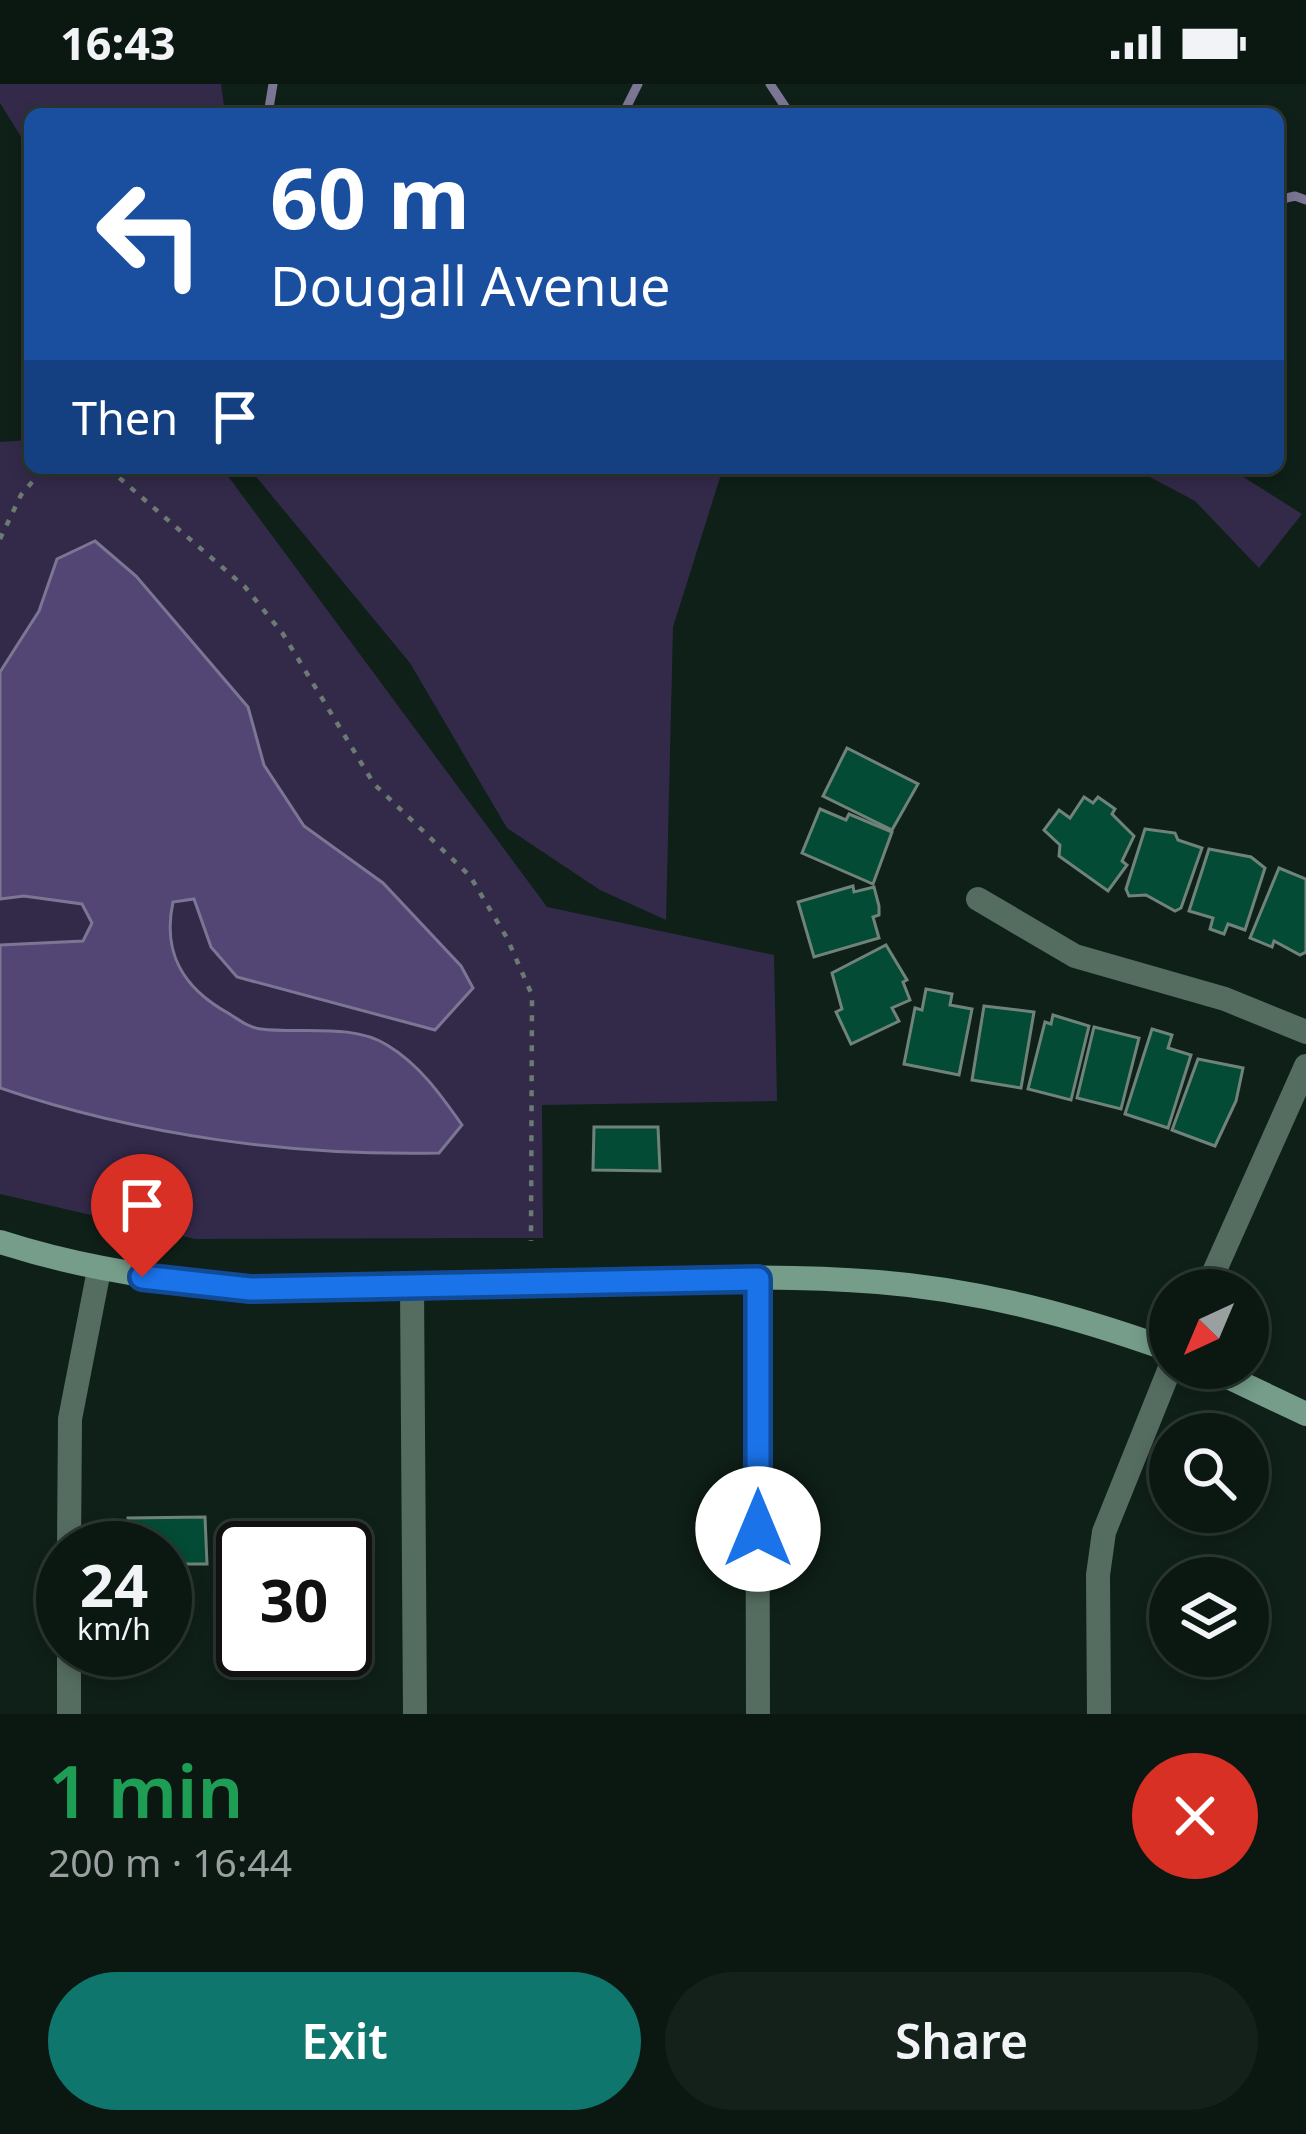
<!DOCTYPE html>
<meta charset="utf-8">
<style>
:root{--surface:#0b1812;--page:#14211b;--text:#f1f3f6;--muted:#9aa09f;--line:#2b3732;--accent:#0f766e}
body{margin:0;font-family:"Noto Sans",sans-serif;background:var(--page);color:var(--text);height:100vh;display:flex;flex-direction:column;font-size:45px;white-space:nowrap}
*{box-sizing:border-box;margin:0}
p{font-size:39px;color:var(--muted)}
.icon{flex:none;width:66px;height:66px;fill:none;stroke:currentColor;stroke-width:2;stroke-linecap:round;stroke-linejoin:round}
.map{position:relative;height:1630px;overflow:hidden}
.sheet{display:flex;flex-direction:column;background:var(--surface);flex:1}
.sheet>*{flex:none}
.banner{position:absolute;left:24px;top:24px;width:1260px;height:366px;border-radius:18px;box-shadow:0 6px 18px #0003,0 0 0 3px var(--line);background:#1a4fa0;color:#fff;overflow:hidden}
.needle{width:78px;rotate:224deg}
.buttons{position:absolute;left:1149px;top:1185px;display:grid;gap:24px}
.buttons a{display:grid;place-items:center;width:120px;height:120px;border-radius:50%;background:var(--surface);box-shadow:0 6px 18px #0003,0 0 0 3px var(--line);font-size:60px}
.speed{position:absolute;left:36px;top:1437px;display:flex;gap:24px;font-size:60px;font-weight:700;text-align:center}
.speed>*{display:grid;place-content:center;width:156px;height:156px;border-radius:50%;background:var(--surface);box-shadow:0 6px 18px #0003,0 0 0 3px var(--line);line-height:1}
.speed small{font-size:30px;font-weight:400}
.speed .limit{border:6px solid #111;border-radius:18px;background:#fff;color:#111}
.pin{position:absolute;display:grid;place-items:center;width:102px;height:102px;color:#fff;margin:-123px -51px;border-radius:50% 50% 50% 0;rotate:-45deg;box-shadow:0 0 12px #0007}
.pin .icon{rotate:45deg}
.me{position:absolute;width:132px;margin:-66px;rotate:0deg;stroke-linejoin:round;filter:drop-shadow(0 0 9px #0008)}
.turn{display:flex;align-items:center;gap:42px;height:252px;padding:0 48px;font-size:54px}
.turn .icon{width:156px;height:156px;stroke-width:2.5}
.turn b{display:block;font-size:84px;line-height:102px}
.then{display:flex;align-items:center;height:114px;padding:0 48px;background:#0003;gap:24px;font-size:45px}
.round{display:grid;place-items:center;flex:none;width:126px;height:126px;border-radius:63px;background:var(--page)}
.headline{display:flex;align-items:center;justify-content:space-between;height:204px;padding:0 48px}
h1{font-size:72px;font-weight:600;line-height:90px;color:#1e9e55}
.action{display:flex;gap:24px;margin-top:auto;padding:24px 48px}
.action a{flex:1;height:138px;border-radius:72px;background:var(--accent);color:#fff;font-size:48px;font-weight:600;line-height:138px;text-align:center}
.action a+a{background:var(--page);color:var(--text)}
.status{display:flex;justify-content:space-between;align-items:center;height:84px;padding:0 60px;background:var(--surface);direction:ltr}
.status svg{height:33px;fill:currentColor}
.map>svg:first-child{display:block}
.green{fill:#332a4a}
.water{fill:#534675;stroke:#7c7695;stroke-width:3}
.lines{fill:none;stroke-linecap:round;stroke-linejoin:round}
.stream{stroke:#7c7695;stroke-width:9}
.building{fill:#034b34;stroke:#70837a;stroke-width:3}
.path{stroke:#6c7a73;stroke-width:4.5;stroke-dasharray:6 9;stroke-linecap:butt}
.street{stroke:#556d61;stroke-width:24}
.secondary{stroke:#759d8a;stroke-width:24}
.route-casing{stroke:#114b97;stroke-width:30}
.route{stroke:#1a73e8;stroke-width:21}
</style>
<div class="status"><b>16:43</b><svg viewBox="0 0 49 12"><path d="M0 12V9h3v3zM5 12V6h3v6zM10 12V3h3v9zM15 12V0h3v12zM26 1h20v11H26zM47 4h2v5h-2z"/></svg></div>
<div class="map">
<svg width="1306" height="1630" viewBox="0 0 1306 1630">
<rect width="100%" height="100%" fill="#0f2018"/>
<g class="green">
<path d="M0,0H221L225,30H30V67L0,19Z"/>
<path d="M30,356V384H222L547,823L774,871L777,1017L542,1021L543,1154L195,1155L0,1110V358Z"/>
<path d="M249,384H723L673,543L666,836L600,806L507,744L410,579Z"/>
<path d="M1133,384H1229L1302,430L1259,484L1195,417Z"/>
</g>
<path class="water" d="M95,457L136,492L248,623L264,681L304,742L383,799L461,882L473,904L435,946L237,893L211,863L194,815L173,818C162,869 183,904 228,929C238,935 249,944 261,945C299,950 353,939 387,961C419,980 441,1011 462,1041L439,1069C292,1072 140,1052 0,1004V861L83,857L92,839L82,820L24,812L0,815V588L39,527L57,475Z"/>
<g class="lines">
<g class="stream">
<path d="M770,0L790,30"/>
<path d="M268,30L273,0"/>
<path d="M623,30L638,0"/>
<path d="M1278,116L1295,112L1306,116"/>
</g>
</g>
<g class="building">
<path d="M847,664L918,700L892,746L823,712Z"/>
<path d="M1084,713L1093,719L1098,713L1115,725L1112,730L1134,752L1122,777L1127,781L1108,807L1059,772L1060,761L1044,746L1059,726L1070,734Z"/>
<path d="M820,725L846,736L849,730L892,748L873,800L802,769Z"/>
<path d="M1145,745L1175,749L1178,756L1202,764L1181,824L1175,827L1146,811L1129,812L1126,805Z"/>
<path d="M1209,765L1251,773L1265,784L1245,846L1228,840L1224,850L1210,845L1213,834L1189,827Z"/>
<path d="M1279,784L1306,795V868L1300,871L1274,857L1272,863L1250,854Z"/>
<path d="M853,802L854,808L874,803L879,822V831L873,833L879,854L814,873L798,818Z"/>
<path d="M886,861L907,896L903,898L910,916L892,924L899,937L851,960L836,928L842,925L832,889Z"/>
<path d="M926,905L952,910L950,921L972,925L959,991L904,980L915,924L922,926Z"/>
<path d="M984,922L1034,928L1021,1004L972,996Z"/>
<path d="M1053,931L1089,942L1071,1016L1028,1005L1045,938L1051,940Z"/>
<path d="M1094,943L1139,954L1121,1025L1077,1014Z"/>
<path d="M1152,945L1172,951L1168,964L1191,971L1168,1044L1125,1030Z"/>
<path d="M1198,975L1243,984L1236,1017L1215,1062L1172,1046Z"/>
<path d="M594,1043H658L660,1087L593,1086Z"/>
<path d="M205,1433L207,1480H165V1464H129L128,1434Z"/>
</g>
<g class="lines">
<g class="path">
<path d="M108,384L245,503L283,550L374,700L470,792L507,854L532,911L531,1157"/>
<path d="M0,455L21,411L44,384"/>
</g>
<g class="street">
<path d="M978,815L1075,872L1225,915L1306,948"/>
<path d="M757,1195L758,1630"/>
<path d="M412,1203L415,1630"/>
<path d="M1206,1206L1306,982"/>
<path d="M69,1464L70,1335L99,1186"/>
<path d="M69,1630V1566"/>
<path d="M1099,1630L1098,1491L1104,1448L1170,1284"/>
</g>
<g class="secondary">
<path d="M0,1158C285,1250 586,1175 878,1198C980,1206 1075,1232 1170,1266"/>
<path d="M1209,1284L1306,1330"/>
</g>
</g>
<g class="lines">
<defs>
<path id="route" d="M142,1193L250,1205L758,1195V1445"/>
</defs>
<use href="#route" class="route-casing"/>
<use href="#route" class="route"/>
</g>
</svg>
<div class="buttons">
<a><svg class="needle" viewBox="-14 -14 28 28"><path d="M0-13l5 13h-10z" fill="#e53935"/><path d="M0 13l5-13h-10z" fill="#9aa09f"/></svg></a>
<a><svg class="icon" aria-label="search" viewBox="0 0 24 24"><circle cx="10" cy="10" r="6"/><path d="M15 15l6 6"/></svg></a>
<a><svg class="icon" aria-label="layers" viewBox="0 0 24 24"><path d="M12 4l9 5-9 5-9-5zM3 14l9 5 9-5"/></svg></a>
</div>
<div class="speed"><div>24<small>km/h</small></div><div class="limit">30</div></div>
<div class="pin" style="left:142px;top:1193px;background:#d93025"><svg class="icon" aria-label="arrive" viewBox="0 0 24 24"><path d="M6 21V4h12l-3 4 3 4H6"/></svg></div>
<svg class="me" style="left:758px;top:1445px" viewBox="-20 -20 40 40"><circle r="19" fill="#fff"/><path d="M0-13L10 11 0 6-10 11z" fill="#1a73e8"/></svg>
<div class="banner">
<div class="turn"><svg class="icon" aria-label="left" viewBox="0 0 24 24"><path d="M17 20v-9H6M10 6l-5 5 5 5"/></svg><div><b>60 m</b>Dougall Avenue</div></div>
<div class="then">Then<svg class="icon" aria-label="arrive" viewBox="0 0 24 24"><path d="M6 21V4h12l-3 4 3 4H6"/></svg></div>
</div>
</div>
<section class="sheet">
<div class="headline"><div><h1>1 min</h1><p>200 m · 16:44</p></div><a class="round" style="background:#d93025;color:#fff"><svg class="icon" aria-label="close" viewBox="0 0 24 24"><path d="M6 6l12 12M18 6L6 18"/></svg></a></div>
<div class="action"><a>Exit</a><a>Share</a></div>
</section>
